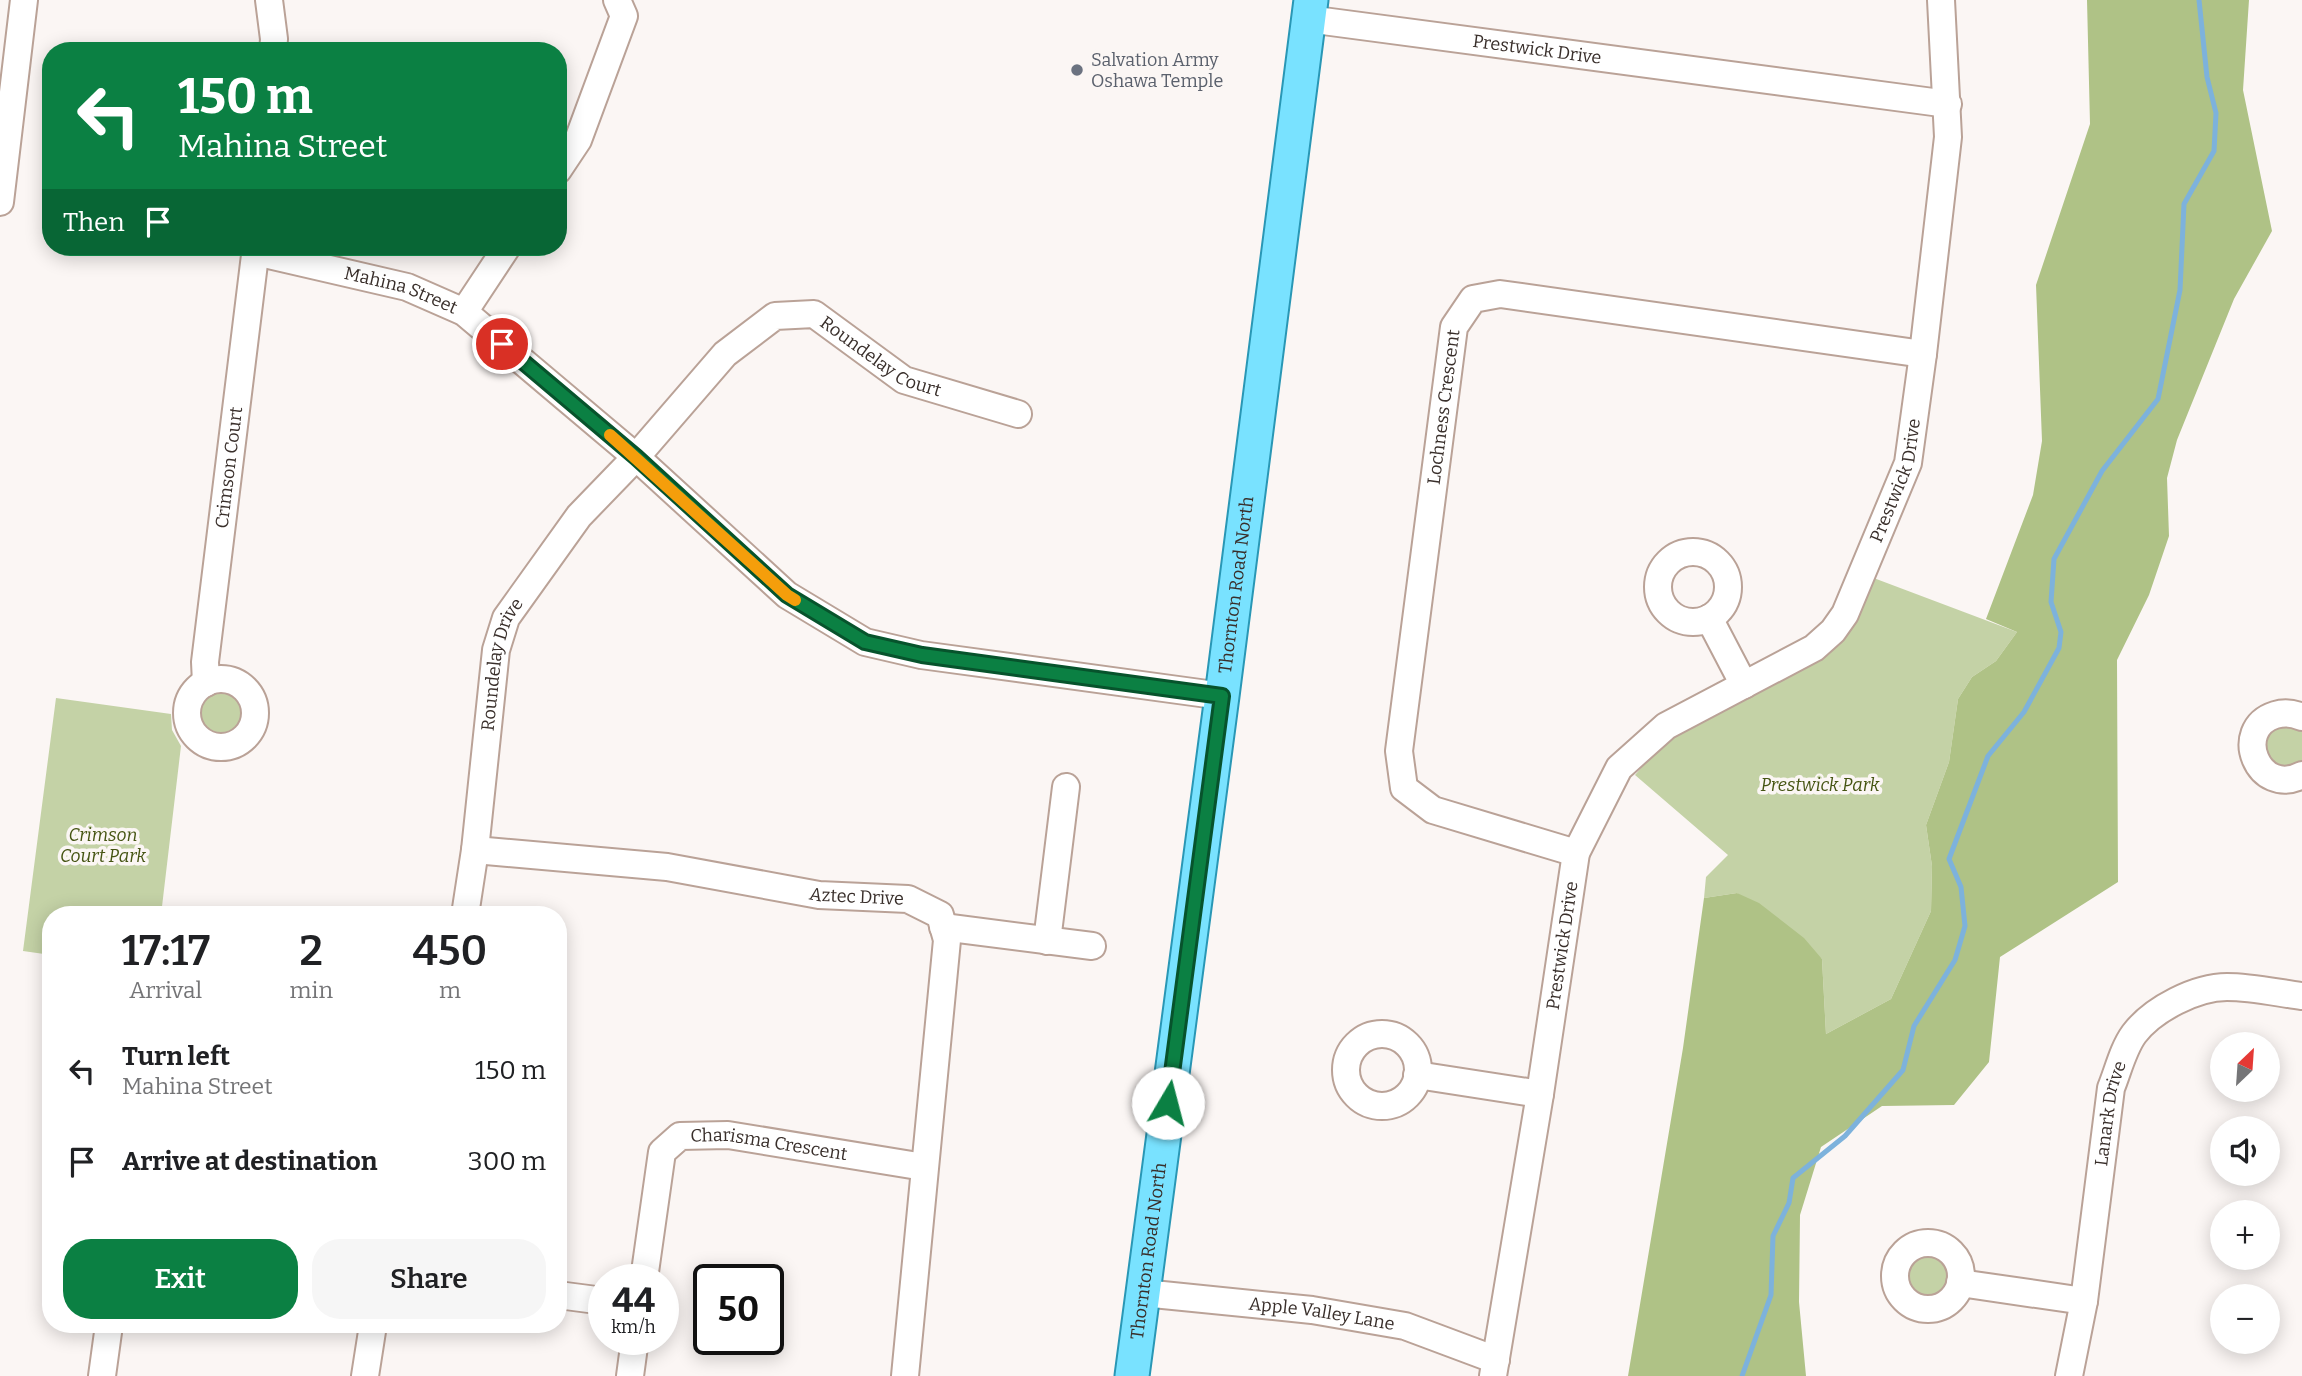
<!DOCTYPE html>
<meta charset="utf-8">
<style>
:root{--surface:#fff;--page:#f6f6f6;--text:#202124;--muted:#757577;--accent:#0b8043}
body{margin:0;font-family:Bitter,serif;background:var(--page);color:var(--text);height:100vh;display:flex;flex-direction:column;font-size:26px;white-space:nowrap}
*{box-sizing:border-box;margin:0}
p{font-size:23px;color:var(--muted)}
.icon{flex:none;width:38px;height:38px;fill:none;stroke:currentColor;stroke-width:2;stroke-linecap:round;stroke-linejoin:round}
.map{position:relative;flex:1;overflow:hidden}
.panel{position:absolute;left:42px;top:906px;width:525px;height:427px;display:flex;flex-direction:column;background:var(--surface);border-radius:28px;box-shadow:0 4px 18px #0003}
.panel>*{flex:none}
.guide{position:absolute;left:42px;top:42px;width:525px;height:214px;border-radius:28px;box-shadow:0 4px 18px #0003;background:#0b8043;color:#fff;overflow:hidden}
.needle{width:46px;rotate:25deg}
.buttons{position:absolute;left:2210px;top:1032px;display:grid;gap:14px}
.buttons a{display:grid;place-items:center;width:70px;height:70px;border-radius:50%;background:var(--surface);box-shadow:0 4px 18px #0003;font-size:35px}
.speed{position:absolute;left:588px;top:1264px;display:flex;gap:14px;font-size:35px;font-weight:700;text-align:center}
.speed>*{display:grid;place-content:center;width:91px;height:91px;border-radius:50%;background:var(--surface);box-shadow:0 4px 18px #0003;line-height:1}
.speed small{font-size:18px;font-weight:400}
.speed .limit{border:4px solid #111;border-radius:10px;background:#fff;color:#111}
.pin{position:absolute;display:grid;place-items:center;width:60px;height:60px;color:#fff;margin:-30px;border:4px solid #fff;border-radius:50%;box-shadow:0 2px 7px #0007}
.me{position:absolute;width:77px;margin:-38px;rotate:8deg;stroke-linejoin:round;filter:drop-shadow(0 0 5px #0008)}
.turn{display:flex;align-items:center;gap:24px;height:147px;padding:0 21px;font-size:32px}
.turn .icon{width:91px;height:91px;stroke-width:2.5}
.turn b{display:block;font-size:49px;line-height:60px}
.then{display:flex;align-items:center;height:66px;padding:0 21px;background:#0003;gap:14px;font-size:26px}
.eta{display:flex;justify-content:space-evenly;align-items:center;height:119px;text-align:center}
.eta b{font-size:42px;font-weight:600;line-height:49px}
.cta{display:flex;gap:14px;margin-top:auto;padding:14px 21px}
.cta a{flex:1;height:80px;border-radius:28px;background:var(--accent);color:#fff;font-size:28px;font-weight:600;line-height:80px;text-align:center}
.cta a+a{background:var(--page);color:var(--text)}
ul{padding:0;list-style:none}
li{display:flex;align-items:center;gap:21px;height:91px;padding:0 21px}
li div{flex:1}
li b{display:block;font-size:26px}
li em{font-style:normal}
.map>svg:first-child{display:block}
.green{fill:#c4d2a6}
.forest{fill:#afc286}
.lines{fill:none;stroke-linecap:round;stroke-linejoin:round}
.stream{stroke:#7db2dc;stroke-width:5}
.minor-casing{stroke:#baa297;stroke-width:30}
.major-casing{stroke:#2997b5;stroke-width:37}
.minor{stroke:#fff;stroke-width:26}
.major{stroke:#79e2ff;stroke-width:33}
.route-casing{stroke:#07532c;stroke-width:18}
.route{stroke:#0b8043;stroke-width:12}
.slow{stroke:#f59e0b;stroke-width:12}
.worship-dot{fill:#6b7280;stroke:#fbf6f4;stroke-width:2.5}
.labels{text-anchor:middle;stroke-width:7;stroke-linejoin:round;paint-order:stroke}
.street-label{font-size:18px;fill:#392f2b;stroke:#fbf6f4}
.worship-label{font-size:18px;fill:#5b616d;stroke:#fbf6f4;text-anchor:start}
.park-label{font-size:18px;font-style:italic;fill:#455412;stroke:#fbf6f4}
</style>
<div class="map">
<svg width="2302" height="1376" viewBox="0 0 2302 1376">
<rect width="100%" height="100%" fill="#fbf6f4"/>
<g class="green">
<path d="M1871,577L2017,632L1996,661L1972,677L1958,699L1949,762L1926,825L1932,866L1931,911L1891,999L1826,1034L1822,959L1737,893L1704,898L1706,877L1728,855L1635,775L1660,746L1694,724L1824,655Z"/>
<circle cx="221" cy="713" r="24"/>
<path d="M56,698L171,714L172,730L181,746L161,915H51V955L23,951Z"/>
<path d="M2277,724L2302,729V764L2290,770L2268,763L2262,741Z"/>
<circle cx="1928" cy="1275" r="25"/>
</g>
<path class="forest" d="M2087,0H2249L2243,90L2272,231L2234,299L2177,440L2167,478L2169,536L2149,595L2117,660L2118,882L2000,957L1989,1062L1954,1105L1882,1106L1821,1147L1800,1215L1799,1302L1806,1376H1628L1683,1048L1704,898L1737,893L1759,903L1804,938L1822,959L1826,1034L1891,999L1931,911L1932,866L1926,825L1949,762L1958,699L1972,677L1996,661L2017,632L1986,619L2033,495L2042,441L2036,285L2090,124Z"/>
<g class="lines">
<path class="stream" d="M1742,1376L1771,1295L1773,1236L1789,1203L1793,1178L1845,1136L1903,1070L1914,1026L1955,960L1965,926L1961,887L1949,859L1988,756L2024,712L2059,648L2061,632L2051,602L2054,559L2102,471L2158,399L2180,290L2184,204L2214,151L2216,113L2207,77L2199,0"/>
<defs>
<g id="minor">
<path d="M269,0L274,39L273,51"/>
<path id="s1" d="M1308,19L1948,104"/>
<path d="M558,170L578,140L624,16L617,0"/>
<path d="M0,202L24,0"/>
<path id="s2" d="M256,252L407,287L464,312L636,457L787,595L865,642L921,655L1222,696"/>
<path d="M464,312L507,247"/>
<circle cx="1693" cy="587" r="35"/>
<path d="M1709,618L1744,685"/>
<circle cx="221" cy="713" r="34"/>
<path id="s3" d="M206,683L205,662L256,247"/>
<path d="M2302,717C2293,713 2285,712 2275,715C2231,729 2258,798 2302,775"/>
<path id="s4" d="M475,850L667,867L819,895L908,899L940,915L947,940L905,1376"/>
<path id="s5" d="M1576,853L1433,810L1404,788L1399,751L1454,327L1473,299L1500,294L1923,354"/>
<path id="s6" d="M465,915L475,850L496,650L506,618L579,516L636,457L725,354L775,316L814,314L904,380L1018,414"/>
<path d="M943,927L1092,946"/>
<path d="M1047,941L1066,787"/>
<circle cx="1382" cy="1070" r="36"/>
<path d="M1417,1075L1540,1094"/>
<circle cx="1928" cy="1276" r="33"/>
<path id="s7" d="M644,1279L662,1152L680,1136L728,1135L924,1167"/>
<path d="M1960,1283L2084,1301"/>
<path id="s8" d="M1143,1293L1312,1310L1405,1326L1496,1360"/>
<path d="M558,1295L604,1301"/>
<path d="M102,1376L109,1325"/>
<path d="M365,1376L373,1325"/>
<path d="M630,1376L635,1339"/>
<path id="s9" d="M1493,1376L1540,1094L1576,853L1619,768L1666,726L1814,648L1833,631L1845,614L1908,463L1923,354L1948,137L1941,0"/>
<path id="s10" d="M2069,1376L2084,1301L2111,1088C2118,1071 2123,1049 2134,1034C2153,1009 2196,987 2227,987C2252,987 2278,993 2302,996"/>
</g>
<g id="major">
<path id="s11" d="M1132,1376L1222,696L1311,0"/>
</g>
</defs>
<use href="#minor" class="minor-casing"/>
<use href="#major" class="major-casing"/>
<use href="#minor" class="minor"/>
<use href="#major" class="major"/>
</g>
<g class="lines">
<defs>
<path id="route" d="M502,344L636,457L787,595L865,642L922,655L1222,696L1168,1103"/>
</defs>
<use href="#route" class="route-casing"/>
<use href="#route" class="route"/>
<path class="slow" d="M610,435L787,595L795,600"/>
</g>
<circle class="worship-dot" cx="1077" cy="70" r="7"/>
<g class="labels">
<g class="street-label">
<text dy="6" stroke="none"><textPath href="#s1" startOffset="231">Prestwick Drive</textPath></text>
<text dy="6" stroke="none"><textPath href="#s2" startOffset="150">Mahina Street</textPath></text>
<text dy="6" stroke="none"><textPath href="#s6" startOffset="826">Roundelay Court</textPath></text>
<text dy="6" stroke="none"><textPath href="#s5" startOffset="570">Lochness Crescent</textPath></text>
<text dy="6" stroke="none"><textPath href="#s3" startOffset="217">Crimson Court</textPath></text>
<text dy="6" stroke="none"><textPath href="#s9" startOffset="1045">Prestwick Drive</textPath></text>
<text dy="6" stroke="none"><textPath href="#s11" startOffset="798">Thornton Road North</textPath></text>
<text dy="6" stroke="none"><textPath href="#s6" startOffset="254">Roundelay Drive</textPath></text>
<text dy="6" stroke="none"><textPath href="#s4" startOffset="385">Aztec Drive</textPath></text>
<text dy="6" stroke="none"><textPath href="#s9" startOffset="436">Prestwick Drive</textPath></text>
<text dy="6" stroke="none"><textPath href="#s10" startOffset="266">Lanark Drive</textPath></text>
<text dy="6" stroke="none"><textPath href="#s7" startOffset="242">Charisma Crescent</textPath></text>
<text dy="6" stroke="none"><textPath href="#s11" startOffset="126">Thornton Road North</textPath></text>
<text dy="6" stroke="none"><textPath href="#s8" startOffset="180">Apple Valley Lane</textPath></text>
</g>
<g class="worship-label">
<text x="1091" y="66">Salvation Army<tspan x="1091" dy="21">Oshawa Temple</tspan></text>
</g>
<g class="park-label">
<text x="1820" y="791">Prestwick Park</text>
<text x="103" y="841">Crimson<tspan x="103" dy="21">Court Park</tspan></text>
</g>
</g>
</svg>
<div class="buttons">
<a><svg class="needle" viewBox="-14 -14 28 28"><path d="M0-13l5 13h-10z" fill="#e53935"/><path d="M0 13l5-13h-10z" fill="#757577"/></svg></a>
<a><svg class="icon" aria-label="sound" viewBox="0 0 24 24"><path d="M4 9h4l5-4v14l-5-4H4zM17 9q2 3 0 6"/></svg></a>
<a>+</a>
<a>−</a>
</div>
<div class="speed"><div>44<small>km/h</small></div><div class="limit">50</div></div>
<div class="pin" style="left:502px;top:344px;background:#d93025"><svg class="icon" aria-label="arrive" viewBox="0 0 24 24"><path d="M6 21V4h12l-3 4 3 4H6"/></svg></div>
<svg class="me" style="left:1168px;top:1103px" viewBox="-20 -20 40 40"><circle r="19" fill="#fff"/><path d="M0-13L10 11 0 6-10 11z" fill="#0b8043"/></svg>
<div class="guide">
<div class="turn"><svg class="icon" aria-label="left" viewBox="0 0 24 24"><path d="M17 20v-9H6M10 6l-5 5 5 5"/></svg><div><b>150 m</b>Mahina Street</div></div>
<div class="then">Then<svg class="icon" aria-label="arrive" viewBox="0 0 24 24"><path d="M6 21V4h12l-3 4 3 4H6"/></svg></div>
</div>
<section class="panel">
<div class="eta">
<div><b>17:17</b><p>Arrival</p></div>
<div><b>2</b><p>min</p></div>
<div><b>450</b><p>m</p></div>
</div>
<ul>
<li><svg class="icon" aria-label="left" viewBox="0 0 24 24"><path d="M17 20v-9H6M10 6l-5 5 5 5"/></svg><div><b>Turn left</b><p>Mahina Street</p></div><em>150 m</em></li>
<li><svg class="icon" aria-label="arrive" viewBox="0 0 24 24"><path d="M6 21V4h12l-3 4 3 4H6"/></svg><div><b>Arrive at destination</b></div><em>300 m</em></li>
</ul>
<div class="cta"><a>Exit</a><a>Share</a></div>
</section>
</div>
